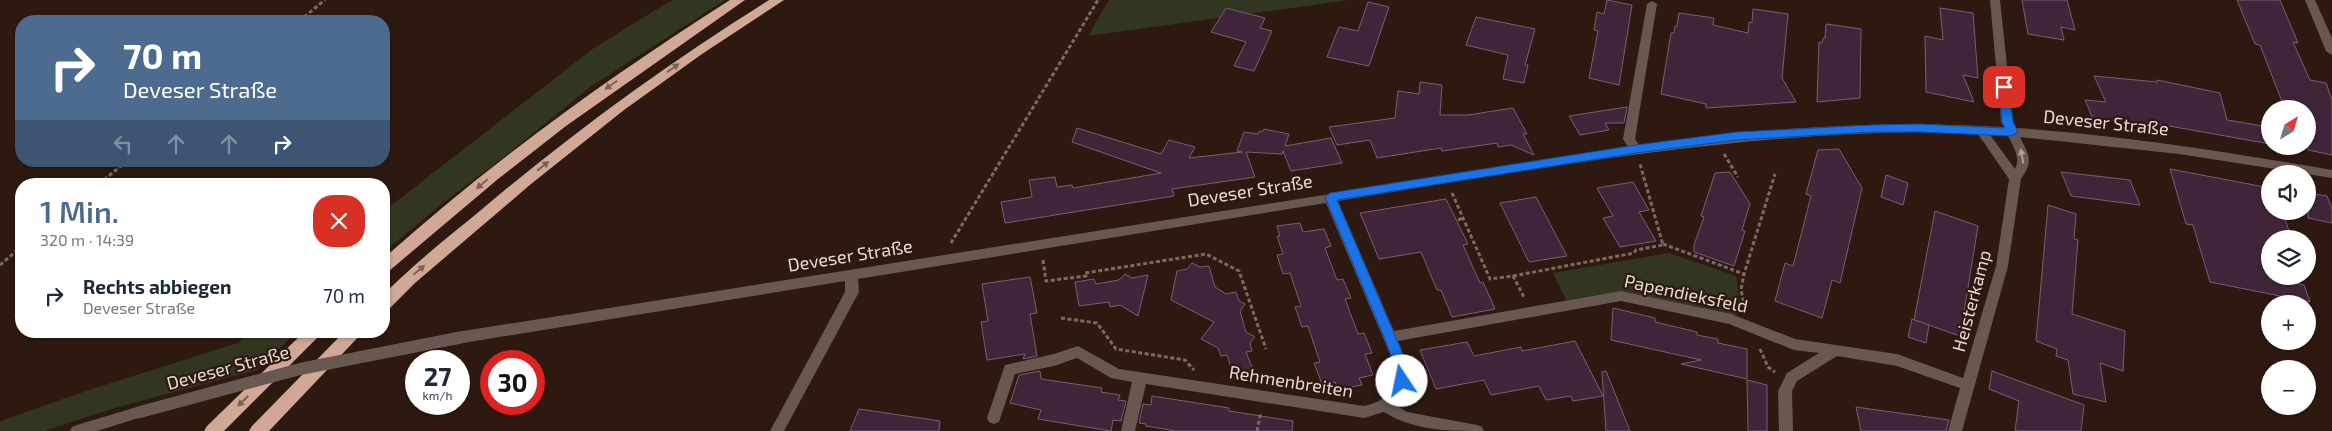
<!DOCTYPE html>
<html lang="de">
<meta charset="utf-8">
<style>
:root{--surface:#fff;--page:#f2f2f3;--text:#1f2937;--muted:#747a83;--accent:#4d6b8f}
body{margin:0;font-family:"Exo 2",sans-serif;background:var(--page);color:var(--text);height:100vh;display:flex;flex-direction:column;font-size:19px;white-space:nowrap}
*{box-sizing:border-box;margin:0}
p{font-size:16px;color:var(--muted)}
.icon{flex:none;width:28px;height:28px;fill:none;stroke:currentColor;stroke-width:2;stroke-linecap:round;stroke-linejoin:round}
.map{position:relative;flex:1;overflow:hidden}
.sheet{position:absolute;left:15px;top:178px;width:375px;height:160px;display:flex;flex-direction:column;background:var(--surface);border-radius:20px;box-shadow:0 1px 4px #0004}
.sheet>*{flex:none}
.guide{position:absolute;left:15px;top:15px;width:375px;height:152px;border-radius:20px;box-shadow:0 1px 4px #0004;background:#4d6b8f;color:#fff;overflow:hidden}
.needle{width:32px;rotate:38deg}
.controls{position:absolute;left:2261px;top:100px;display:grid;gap:10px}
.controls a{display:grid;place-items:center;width:55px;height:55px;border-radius:50%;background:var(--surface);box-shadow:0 1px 4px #0004;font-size:25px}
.speed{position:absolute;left:405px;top:350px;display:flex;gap:10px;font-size:25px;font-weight:700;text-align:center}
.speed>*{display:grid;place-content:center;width:65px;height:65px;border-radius:50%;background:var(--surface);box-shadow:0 1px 4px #0004;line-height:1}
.speed small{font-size:12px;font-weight:400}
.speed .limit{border:8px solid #d22;background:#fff;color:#111}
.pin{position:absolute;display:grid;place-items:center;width:42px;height:42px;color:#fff;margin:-21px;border-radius:10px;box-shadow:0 2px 8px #0006}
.me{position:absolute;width:55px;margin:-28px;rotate:349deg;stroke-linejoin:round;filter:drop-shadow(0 0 4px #0008)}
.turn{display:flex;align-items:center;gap:18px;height:105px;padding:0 25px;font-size:22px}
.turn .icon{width:65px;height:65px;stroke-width:2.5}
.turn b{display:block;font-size:35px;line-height:42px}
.lanes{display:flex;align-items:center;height:48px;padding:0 25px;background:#0003;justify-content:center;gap:25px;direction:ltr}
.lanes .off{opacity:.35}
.round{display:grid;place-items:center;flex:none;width:52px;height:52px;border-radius:20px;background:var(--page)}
.summary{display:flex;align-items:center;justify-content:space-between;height:85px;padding:0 25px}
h1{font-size:30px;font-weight:600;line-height:38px;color:var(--accent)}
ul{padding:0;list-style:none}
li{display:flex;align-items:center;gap:15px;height:65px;padding:0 25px}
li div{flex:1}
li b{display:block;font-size:19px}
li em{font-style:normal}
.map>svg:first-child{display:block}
.green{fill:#323620}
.building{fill:#3f243a;stroke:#756171}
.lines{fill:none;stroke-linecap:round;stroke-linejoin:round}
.path{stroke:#7c6a62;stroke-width:3;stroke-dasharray:4 2.5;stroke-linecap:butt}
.minor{fill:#685851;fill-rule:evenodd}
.highway{fill:#d1a796;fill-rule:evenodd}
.minor-bridge{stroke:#685851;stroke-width:12}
.oneway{fill:#7f6053}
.oneway2{fill:#ae9f98}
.route{fill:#1a73e8;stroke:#114b97}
.labels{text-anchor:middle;stroke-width:4.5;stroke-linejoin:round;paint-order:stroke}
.street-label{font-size:18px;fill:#e8d9d3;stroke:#2d1910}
</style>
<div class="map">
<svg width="2332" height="431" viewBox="0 0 2332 431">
<rect width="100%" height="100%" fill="#2d1910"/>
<g class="green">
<path d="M672,0H725L590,87L504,157L448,199L384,252V211L594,48Z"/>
<path d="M1109,0H1349L1088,36Z"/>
<path d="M1669,253L1736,276L1741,310L1734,316L1622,291L1566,300L1553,273Z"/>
<path d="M249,331H297L257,370L118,407L44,431H0V422L6,419L92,389L238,343Z"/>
</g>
<g class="building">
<path d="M1607,0L1632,5L1619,85L1589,78L1598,31L1594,30L1597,12L1604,14Z"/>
<path d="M2022,0H2067L2075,30L2061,27L2064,40L2028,34Z"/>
<path d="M2237,0H2280L2298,43L2293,42L2310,80L2326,83L2332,100V155L2308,150V109L2283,104L2260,45L2255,44Z"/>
<path d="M1368,2L1389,7L1369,66L1327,57L1339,27L1358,31Z"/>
<path d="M1226,8L1265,18L1260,28L1272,31L1254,71L1234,66L1246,42L1211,32Z"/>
<path d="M1940,8L1973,13L1978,78L1963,75L1974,102L1926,92L1925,36L1943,40Z"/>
<path d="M1753,9L1788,14L1782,78L1796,102L1706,108V104L1661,94L1671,33H1674L1675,26H1677L1679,13L1714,18L1713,25L1748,33L1749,22L1752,23Z"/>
<path d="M1476,17L1535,29L1525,65H1528L1524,83L1503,79L1508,55L1466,45Z"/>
<path d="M1826,24L1861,29L1860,98L1817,102L1819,42L1822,43L1823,38H1825Z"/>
<path d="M2094,76L2157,82V80L2220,93L2227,120L2263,126L2270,144L2147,122L2148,125L2093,119L2085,100L2106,102Z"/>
<path d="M1420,82L1442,85L1440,115H1468L1513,108L1527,134H1523L1534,155L1511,145L1498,147L1497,143L1442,151L1441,148L1377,158L1370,140L1337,145L1329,127L1395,118L1398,91L1419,94Z"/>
<path d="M1627,107L1624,123H1605L1609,130L1580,135L1569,116Z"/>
<path d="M1077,128L1161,154L1169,140L1195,147L1189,158L1242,152L1237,151L1244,132L1258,134L1259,131L1262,132L1264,129L1289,134L1285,146L1331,138L1342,163L1291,171L1283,151L1282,154L1246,152L1255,177L1172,189L1174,196L1005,223L1001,202L1032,197L1029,180L1055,177L1057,187L1072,185L1073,188L1161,173L1072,142Z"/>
<path d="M1839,149L1862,188L1840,283L1832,280L1822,318L1775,301L1785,263L1793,266L1811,196L1806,194L1818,150Z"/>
<path d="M2170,169L2270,188V211H2282L2292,239H2270V278L2304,285L2310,302L2210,282L2193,225L2186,224Z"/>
<path d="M1730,172L1750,204L1742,230L1745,231L1734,266L1694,252V245L1704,217L1701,216L1715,173Z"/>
<path d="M2061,172L2130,180L2140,205L2071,196Z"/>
<path d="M1886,175L1908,183L1903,205L1881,197Z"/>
<path d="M1633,182L1649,210L1639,212L1656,241L1620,247L1603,218L1613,216L1597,188Z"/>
<path d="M2308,193L2327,196L2332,209V223L2308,218Z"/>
<path d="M1536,197L1559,241L1567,256L1529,262L1500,203Z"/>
<path d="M1446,199L1468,244L1463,245L1480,283L1483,282L1495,309L1452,317L1441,290H1437L1421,252L1379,259L1360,213Z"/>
<path d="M2048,205L2076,214L2074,239L2078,240L2072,314L2125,331L2123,371L2100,363L2106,402L2073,394L2068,360L2056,356L2057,349L2036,341Z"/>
<path d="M1935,211L1978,226L1960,336L1914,320Z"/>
<path d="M1300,223L1303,232L1324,229L1331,246L1325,248L1337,280L1343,279L1351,298L1345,299L1358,334L1364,333L1372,353L1365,354L1373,375L1359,378L1362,385L1338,389L1335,382L1322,384L1314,363L1320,362L1308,326L1302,327L1295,307L1301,306L1290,273L1283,274L1277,255L1283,254L1277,236H1280L1277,226Z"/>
<path d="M1192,263L1200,267L1209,266L1215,287L1226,294L1236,292L1239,301L1245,304L1240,311L1246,332L1255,337L1250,343L1252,351L1246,352L1258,382L1234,378L1227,355L1221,356L1218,348L1201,339L1214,322L1171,300L1177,271L1187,269Z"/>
<path d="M1125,274L1132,278L1148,275L1138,316L1120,305L1110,307L1109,302L1079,306L1075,282L1094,279L1096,284L1119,280Z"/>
<path d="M1030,277L1037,313L1030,314L1037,356L1023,359L1025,354L987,360L981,322L988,321L982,284Z"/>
<path d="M1613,308L1655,318V322L1697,332V335L1718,339V343L1747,349V379L1681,364L1701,360L1611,340Z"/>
<path d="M1912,319L1929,325L1926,343L1908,337Z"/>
<path d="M1575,341L1603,396L1573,401L1571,396L1546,400L1539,386L1491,395L1484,380L1436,389L1420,350L1467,342L1474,356L1521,347L1522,351Z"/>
<path d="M1040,371L1041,379L1102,388L1101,392L1120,395L1118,400L1126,401L1121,421L1113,420L1111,431L1038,419L1041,410L1010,403L1019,375Z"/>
<path d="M1606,371L1630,431H1606L1602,372Z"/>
<path d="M1992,371L2084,405L2081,431H2015L2019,401L1989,389Z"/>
<path d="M1747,380L1767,385V431H1748Z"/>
<path d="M1152,396L1229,408V411L1293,421L1292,431H1176L1146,426V424L1139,423L1143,404L1151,405Z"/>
<path d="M1856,407L1949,420L1946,431H1861Z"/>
<path d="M859,409L940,421L939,431H850Z"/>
</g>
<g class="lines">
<g class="path">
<path d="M299,21L325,0"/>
<path d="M1724,154L1738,177"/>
<path d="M99,184L127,161"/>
<path d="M1452,193L1490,279L1513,276L1524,297"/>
<path d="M1458,220L1463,218"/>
<path d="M951,243L1098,0"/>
<path d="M1663,244L1744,274"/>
<path d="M1043,260L1046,281L1086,276L1085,273L1206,254L1239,271L1266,349"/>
<path d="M0,265L21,247"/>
<path d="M1513,276L1634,253L1636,250L1663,245L1640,164"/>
<path d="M1745,308L1741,290L1744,274L1775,174"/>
<path d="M1061,318L1097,323L1116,349L1185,360L1194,370"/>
<path d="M1760,349L1768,367L1775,372"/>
<path d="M1257,431L1261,412"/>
</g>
<g class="minor">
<path d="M1990,0H2000L2013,122L2016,128C2122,135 2227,152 2332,170V178L2179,154L2020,137C2029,155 2034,161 2021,179L2008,266L1962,431H1948L1960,388L1897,366L1837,356L1797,381L1792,391L1793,431H1779L1778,391L1787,373L1819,353L1794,350L1729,324L1621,301L1398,341C1408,363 1416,385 1396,405L1407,412L1477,425L1482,427L1484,431C1449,431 1414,431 1384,412L1364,418L1146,384L1135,431H1121L1132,382L1111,378L1077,358L1054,366L1015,374L999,422L994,424L989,422L987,418L1005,365L1054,354L1078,346L1119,369L1364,406C1387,401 1395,389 1395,366L1326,203L858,279L859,292L784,431H770L845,292V281L463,343L458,341L456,337L458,333L463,331L1628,147L1623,139L1647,4L1652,1L1657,4L1635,139L1639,145C1760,128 1881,120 2004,127L2001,122ZM1920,132L1978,134L2009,179L1996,266L1963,378L1897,354L1795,339L1731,314L1621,291L1394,331L1338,201C1531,170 1724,134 1920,132ZM1990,135L2008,136C2013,146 2021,158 2015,169Z"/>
<path d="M2305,0H2315L2332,38V55L2326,51Z"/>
<path d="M140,406L145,408L147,412L145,416L97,431H70L72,427L77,425Z"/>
</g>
<g class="highway">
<path d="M730,0H745L566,126L498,179L389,271L384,273V258C491,162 609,77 730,0Z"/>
<path d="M769,0H784L702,54L624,110L531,184L415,283L390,308L384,310V294C414,264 448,237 481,210C572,133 668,63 769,0Z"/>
<path d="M305,331H324L224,431H204L207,426Z"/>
<path d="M345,331H364L269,431H249L252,426Z"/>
</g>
<path class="minor-bridge" d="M140,412L300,369L463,337"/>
</g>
<defs><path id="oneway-solid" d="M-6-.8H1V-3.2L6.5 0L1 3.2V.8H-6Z" transform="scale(1.25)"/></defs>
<g class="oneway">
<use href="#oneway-solid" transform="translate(673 68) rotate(-35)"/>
<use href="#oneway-solid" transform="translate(611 85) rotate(145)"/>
<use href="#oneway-solid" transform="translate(543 166) rotate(-38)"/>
<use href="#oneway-solid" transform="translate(482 184) rotate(140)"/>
<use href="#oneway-solid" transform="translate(419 270) rotate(-40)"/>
<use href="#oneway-solid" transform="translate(243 401) rotate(136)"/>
</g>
<use class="oneway2" href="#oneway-solid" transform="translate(2022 156) rotate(-101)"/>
<path class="route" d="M2004,83L2009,87L2013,122L2018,132L2012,136L1919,132H1872L1737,140L1636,153L1337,200L1408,366L1409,381L1407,384H1398L1395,366L1384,337L1325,197L1330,193L1636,145L1737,132L1872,125L1919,124L2005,128L2002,122L1998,87Z"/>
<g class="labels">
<g class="street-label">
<text transform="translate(2106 123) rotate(6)" y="6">Deveser Straße</text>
<text transform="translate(1250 191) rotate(-9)" y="6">Deveser Straße</text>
<text transform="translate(850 256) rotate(-9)" y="6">Deveser Straße</text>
<text transform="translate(1686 294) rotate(12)" y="6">Papendieksfeld</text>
<text transform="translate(1972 301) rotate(-75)" y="6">Heisterkamp</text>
<text transform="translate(228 368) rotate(-15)" y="6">Deveser Straße</text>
<text transform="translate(1291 382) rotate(9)" y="6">Rehmenbreiten</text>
</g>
</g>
</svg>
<div class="controls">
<a><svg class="needle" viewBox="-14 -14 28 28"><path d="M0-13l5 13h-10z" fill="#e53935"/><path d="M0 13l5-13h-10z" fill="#747a83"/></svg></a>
<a><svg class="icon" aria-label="sound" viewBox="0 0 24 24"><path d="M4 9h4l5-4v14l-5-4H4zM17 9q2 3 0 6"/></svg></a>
<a><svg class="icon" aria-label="layers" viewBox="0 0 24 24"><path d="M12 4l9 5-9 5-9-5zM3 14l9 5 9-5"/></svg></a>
<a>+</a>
<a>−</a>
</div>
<div class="speed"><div>27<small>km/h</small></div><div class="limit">30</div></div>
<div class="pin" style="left:2004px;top:87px;background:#d93025"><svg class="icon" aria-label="arrive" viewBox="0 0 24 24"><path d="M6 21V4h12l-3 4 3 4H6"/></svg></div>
<svg class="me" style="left:1402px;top:381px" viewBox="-20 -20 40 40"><circle r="19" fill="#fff"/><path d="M0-13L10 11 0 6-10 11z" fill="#1a73e8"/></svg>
<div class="guide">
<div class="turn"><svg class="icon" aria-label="right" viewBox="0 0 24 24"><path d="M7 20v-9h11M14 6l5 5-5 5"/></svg><div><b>70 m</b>Deveser Straße</div></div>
<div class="lanes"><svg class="icon off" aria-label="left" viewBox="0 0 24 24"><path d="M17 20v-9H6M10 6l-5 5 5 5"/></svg><svg class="icon off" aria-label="ahead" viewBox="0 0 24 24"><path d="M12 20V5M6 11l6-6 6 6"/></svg><svg class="icon off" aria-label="ahead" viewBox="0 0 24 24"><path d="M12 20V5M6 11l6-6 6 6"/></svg><svg class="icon" aria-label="right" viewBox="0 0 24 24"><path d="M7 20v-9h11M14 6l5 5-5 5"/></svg></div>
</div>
<section class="sheet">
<div class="summary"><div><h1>1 Min.</h1><p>320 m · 14:39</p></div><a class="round" style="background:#d93025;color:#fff"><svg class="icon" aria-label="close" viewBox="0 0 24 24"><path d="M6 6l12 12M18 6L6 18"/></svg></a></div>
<ul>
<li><svg class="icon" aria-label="right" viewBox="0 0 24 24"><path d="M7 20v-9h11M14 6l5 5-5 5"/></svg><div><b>Rechts abbiegen</b><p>Deveser Straße</p></div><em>70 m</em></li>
</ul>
</section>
</div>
